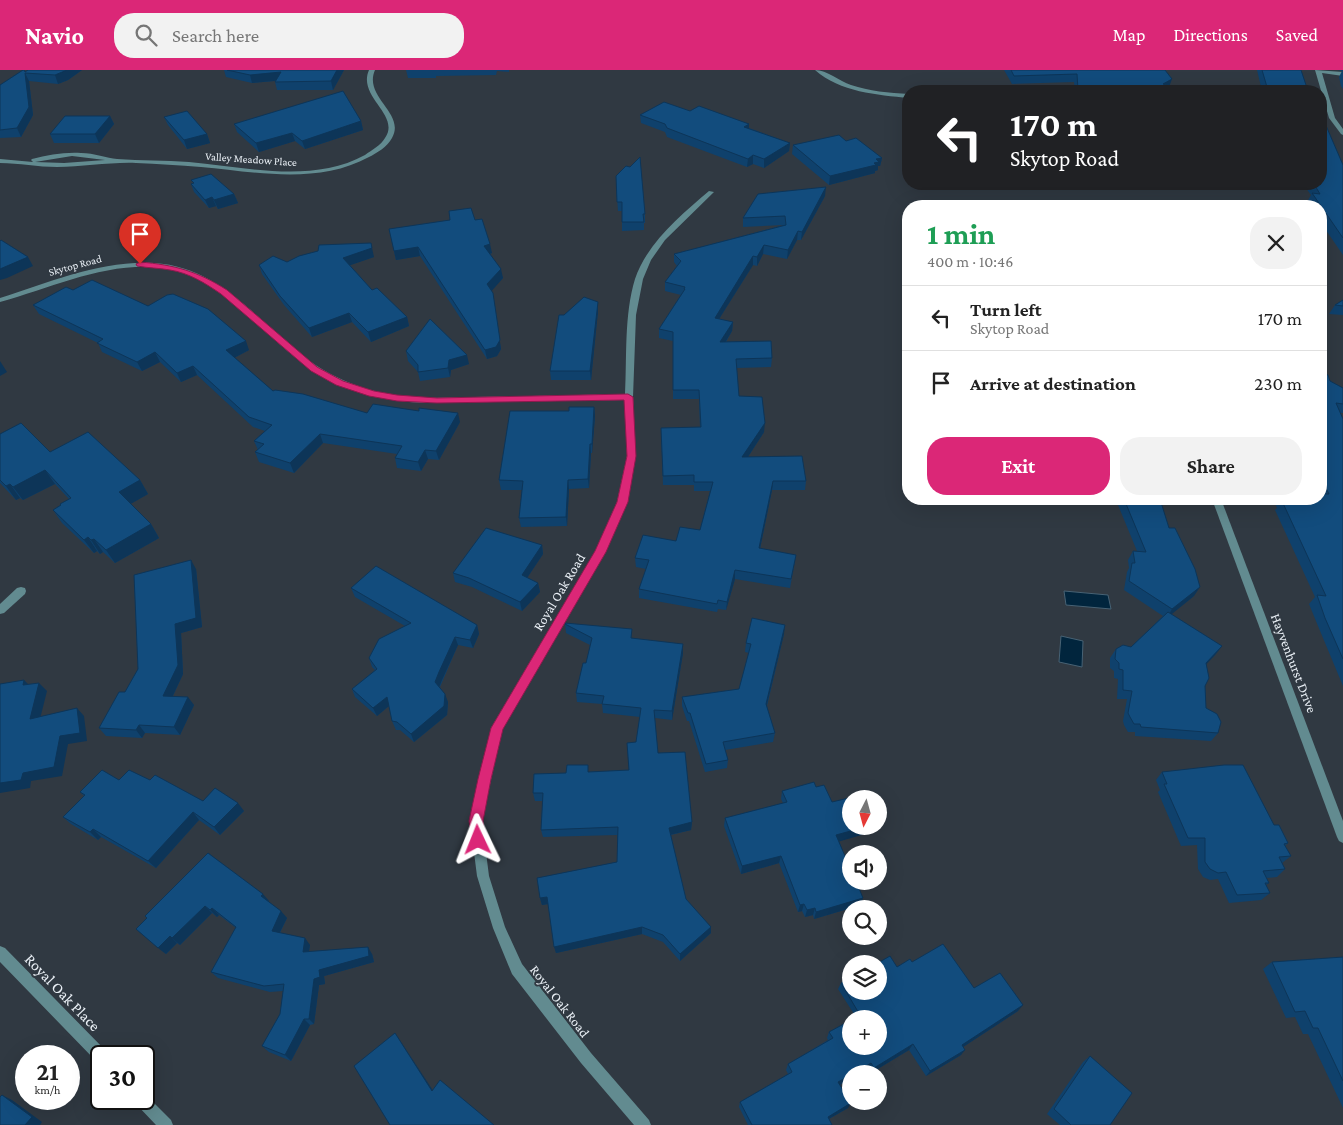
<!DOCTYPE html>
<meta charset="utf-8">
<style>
:root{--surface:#fff;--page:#f2f2f2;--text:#222;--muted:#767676;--line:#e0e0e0;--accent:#db2777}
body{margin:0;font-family:"Crimson Pro",serif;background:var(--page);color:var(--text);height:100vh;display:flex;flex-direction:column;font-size:19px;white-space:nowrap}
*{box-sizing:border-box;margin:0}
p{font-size:16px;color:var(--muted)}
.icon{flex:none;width:28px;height:28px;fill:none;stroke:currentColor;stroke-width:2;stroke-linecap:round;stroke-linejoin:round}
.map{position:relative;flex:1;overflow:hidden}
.details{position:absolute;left:902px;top:130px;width:425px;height:305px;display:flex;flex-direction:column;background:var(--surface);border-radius:20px;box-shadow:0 5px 20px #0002}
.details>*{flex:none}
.banner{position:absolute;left:902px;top:15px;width:425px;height:105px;border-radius:20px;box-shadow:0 5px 20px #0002;background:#202124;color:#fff;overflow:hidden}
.needle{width:32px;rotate:186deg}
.buttons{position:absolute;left:842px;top:720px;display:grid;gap:10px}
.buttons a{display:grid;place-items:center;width:45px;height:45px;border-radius:50%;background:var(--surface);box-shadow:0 5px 20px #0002;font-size:25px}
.speed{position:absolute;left:15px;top:975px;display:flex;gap:10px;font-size:25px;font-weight:700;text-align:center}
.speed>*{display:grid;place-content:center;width:65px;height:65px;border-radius:50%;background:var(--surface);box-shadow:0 5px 20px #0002;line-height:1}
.speed small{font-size:12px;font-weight:400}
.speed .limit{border:2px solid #111;border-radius:8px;background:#fff;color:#111}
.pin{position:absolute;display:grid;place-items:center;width:42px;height:42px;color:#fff;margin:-51px -21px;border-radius:50% 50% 50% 0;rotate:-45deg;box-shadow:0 0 5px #0007}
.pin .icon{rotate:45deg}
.me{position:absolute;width:55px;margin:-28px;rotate:358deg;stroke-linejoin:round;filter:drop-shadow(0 0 4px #0008)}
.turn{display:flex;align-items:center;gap:18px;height:105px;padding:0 25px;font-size:22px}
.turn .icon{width:65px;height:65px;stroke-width:2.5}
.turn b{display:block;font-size:35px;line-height:42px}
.round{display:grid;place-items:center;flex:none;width:52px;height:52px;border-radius:20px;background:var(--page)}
.overview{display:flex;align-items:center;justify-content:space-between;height:85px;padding:0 25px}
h1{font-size:30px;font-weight:700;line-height:38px;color:#1e9e55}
.button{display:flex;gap:10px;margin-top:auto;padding:10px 25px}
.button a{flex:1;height:58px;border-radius:20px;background:var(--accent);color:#fff;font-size:20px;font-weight:700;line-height:58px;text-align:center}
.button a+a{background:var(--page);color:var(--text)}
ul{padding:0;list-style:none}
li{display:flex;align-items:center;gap:15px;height:65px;padding:0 25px;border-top:1px solid var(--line)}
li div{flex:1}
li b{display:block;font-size:19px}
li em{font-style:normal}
header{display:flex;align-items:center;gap:30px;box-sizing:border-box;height:70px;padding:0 25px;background:var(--accent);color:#fff}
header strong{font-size:24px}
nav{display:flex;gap:28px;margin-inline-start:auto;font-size:18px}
.search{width:350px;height:45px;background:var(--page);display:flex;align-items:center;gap:12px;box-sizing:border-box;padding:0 18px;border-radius:20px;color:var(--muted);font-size:19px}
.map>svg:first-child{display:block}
.water{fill:#01253d;stroke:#476274}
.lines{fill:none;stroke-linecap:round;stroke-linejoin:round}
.street{fill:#628b90;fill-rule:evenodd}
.wall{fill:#0f416c}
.shaded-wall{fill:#0d3558}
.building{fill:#124c7d;stroke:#0d3558}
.route{fill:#db2777;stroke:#8e194d}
.labels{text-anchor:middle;stroke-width:4;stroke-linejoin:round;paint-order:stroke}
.far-street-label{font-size:11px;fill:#e9eff5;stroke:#303942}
.street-label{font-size:14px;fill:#e9eff5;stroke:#303942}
.near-street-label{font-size:16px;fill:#e9eff5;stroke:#303942}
</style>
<header>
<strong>Navio</strong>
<div class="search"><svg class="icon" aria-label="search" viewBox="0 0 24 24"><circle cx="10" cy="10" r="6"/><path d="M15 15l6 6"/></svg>Search here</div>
<nav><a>Map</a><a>Directions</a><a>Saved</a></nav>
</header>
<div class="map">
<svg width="1343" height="1055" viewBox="0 0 1343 1055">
<rect width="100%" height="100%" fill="#303942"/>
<g class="water">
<path d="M1064,521L1108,525L1111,539L1066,535Z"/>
<path d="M1061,566L1083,571L1082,597L1059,592Z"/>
</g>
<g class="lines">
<g class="street">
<path d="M369,0H375C363,27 406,43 392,68C387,77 377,83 369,87C318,115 255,102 201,97C179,95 158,94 136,93C110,92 83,97 57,97C38,97 19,93 0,93V89L33,92L31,90L32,89C48,85 64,82 81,83C94,83 107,88 117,89C141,91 165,90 189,92C246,97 312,114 365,85C372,80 381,75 385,68C401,45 357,27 369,0ZM72,86L105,90L64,93L35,92Z"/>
<path d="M815,0C827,0 839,11 851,15C869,21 889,23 909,24V28C877,25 840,22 815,0Z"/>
<path d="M1315,0L1343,2V6L1322,3L1335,48L1343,59V65L1341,64L1329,48Z"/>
<path d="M709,121L714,122L665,170L651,190L643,209L636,245L633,327L635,386L627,432L605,482L502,659L482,751L489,806L505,857L522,894L591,983L649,1050L651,1055H634L581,993L512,904L493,858L477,806L470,751L491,658L595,482L617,432L627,386L625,330L428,333C386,332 346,322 310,298C259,264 221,201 154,197C100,194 51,218 0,232V228C50,212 101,190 154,193C225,197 263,260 317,296C352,318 388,327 428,328L625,324C627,287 624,245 635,209C647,173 681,145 709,121Z"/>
<path d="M1212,429H1221L1343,751V773L1339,771L1337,767Z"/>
<path d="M21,517L25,518L26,521L25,524L4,543L0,544V534L17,518Z"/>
<path d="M0,876L5,878L106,981L108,986H101V993L96,991L0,892Z"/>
<path d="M144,1023L171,1050L173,1055H156L136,1034L134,1029H144Z"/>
</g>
</g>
<g class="wall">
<path d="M25,0V2L82,0L68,10L58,14L29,11L33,45L21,67L0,68V15Z"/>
<path d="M224,0H344L333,20H277L275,12V11L252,13L226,7Z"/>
<path d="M406,0H509V2L497,1L496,5L436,6V8H408Z"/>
<path d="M1004,0H1165L1169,16L1075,21L1074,12L1012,14Z"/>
<path d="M1257,0H1301L1308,21H1262Z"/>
<path d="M1338,0H1343V19L1341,16L1339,7L1342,1Z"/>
<path d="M690,41L749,54V58L790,73L789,81L764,98L753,94L747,97L667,67L665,62L641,53L640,45Z"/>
<path d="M110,46L114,54L99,73H54L50,64Z"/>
<path d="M164,47L207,64L210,73L187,79L168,55Z"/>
<path d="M361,51L363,60L305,79L295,71L259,82L237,62L234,54Z"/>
<path d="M846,71L882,88L880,96H878V100L875,101V103L829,115L792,84L793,75Z"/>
<path d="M1343,95V185L1321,153V136H1310L1307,132L1311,125L1303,114H1321Z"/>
<path d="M191,110L234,124L238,133L218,139L216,136L209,138L194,122L191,114L193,113Z"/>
<path d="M616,114L645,144V153H644V160L622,161V141H618Z"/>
<path d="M825,126L801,170H797L787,189L763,184L757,196L753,195L719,249L733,252L732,261L726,272L772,288L771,297L736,298L739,326L764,362L748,387L806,411L805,420H772L760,479L796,485L790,518L735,509L726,540L718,539L717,542L639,528V519L646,499L636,497L635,488L700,460L710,421H694V415H663L661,358L700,357L699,329H673V271L659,268V259L681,225L665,221V212L677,196L674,192V184L784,155L743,157V148Z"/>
<path d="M475,150L492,183L490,184L503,208L491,221L501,279L497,286L487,289L420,186L396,190L389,159Z"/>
<path d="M374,187L350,195L372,220L407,247L409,256L371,272L352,252L312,267L284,235L262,204L259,195Z"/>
<path d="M73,220L148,236L249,280L234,288L273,321L367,343L460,352L439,390L428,389L421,401L397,398L395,388L397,384L323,373L294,403L259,392L255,382L258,380L254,371L265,361L253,357L197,305L181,312L160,292L142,301L102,282L98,273L39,244L33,235Z"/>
<path d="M1343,230V245L1329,244L1335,235Z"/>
<path d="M598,232V241L591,310H551L550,301L564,245Z"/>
<path d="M406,281L469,294L451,300L450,307L420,311L418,302L408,291Z"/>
<path d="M1321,302L1330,311L1343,318V343H1340L1343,349V616L1318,556L1309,534L1315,527L1275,440L1277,438L1274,431L1275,429H1321Z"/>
<path d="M594,337L595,346L592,383H591L589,418L569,419L567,456L521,457L519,448L522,420H501L499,410L569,341Z"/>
<path d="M0,364L50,382L140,410L148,424L130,434L151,454L159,468L115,493L103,482L100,484L97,481L94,483L62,453L53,440L61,435L69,429L55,414L23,430L20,428L16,430L0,413Z"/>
<path d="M1091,429H1161L1160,431L1169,458L1194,526L1171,544L1222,576L1215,585L1206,594L1205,616L1206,638L1218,663L1211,671L1135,666V662H1128L1124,655L1123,651L1127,629H1117L1118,609L1114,608V601L1110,598V588L1116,579L1131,577L1163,546L1124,520L1127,502L1129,498L1128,490L1133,481H1137L1118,435L1093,434Z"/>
<path d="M542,475L543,484L527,508L538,513L540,522L522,541L472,517L455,512L453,503Z"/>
<path d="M196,499L202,557L181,563L183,604L173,626L194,635L180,665L145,663L142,668L106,666L99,658L125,622Z"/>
<path d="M351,518L477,555L479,564L473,578L458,575L440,617L448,632L447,645L414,672L400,660H396L392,651L389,636L377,646L355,627L352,619L375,600L372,597L369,588L405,556L355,527Z"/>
<path d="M565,554L633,568L683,583L672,650L655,648L658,683L692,752L691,760L671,765L686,829L711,863L680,891L663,872L642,864L556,883L548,834L542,835L540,828L617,792V765L543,767L541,760L543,731H535L533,723L589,702L629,700L636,672L640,647L603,643L602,634L577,632L576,623L586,593L590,575L566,563Z"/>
<path d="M784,564L767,636L775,663L773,672L725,680L728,690L727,698L705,702L689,651H687L682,636V627L739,619L749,583L745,582L746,573Z"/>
<path d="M1162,702L1274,755L1288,773L1285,776L1291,786L1282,793L1285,799L1277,807L1266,808L1269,813L1266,815L1270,823L1261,830L1229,833L1218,809L1210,810L1203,807L1198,799L1197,775L1181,776L1158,722L1160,720L1156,710Z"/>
<path d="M119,710H150L203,731L244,741L220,765L199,750L156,798L101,767L98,770L71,754L63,747L84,726L80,722Z"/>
<path d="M816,717L832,732L868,763L839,771L861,835L814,849L813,845L805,847L802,841L798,842L779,793L741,804L724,756L725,748L783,733L781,729L782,721Z"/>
<path d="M208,783L269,831H268L287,848L280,863L310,875L309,881L372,884L374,892L324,906L325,914L319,915L314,954L310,955L291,991L269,982L262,976L280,944L283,921L270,922L218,908L211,902L236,858L219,845L217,847L212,843L180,875L177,873L166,884L136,859Z"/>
<path d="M1343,887V1038L1308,964H1303L1295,947L1286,948L1263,899L1272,892Z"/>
<path d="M912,892L974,918L1018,941L963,977L961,985L926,1006L909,980L871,1003L868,999L859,1004H851V1008L840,1015L848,1038L829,1049L832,1055H748L739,1037L740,1032L788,1004L786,1000L788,994L828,970L827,968L829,962L856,947L838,919L841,913Z"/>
<path d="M1090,986L1110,1055H1060L1047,1044L1083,992Z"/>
</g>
<g class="shaded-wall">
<path d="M67,0H82L68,10L58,14L55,5Z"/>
<path d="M337,0H344L333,20L331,11Z"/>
<path d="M281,2L284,10L252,13L250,5Z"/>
<path d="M25,3L29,11L33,45L21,67L17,58Z"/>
<path d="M1172,9L1169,17L1170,16L1169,21H1159L1163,14Z"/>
<path d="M110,46L114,54L99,73L95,64Z"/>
<path d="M361,51L363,60L305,79L302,71Z"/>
<path d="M749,54V62L744,57Z"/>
<path d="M292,63L295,71L259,82L256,73Z"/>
<path d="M207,64L210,73L187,79L184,70Z"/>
<path d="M790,73L789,81L764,98V89Z"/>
<path d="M753,85V94L747,97L748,89Z"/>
<path d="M882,88L880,96H878V100L875,101V103L829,115L830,106L876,89Z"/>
<path d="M826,117L825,126L801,170L802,162Z"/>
<path d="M234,124L238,133L218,139L214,130Z"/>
<path d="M212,127L216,136L209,138L205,130Z"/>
<path d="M798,161L797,170L787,189L788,180Z"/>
<path d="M371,173L374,187L345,197L343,188Z"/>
<path d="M490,174L492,183L486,185L484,176Z"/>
<path d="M764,175L763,184L757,196V187Z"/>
<path d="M418,177L420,186L396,190L394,181Z"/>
<path d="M753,186V195L714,257L715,248Z"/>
<path d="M28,187L33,196L7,208L0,210V199Z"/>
<path d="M501,199L503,208L489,224L487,214Z"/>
<path d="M494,232L501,279L497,286L487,289L485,280Z"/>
<path d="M598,232V241L591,310L590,301Z"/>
<path d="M349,243L352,252L312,267L309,258Z"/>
<path d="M407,247L409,256L371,272L368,262Z"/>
<path d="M733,252L732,261L720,281V272Z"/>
<path d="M246,271L249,280L230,290L226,280Z"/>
<path d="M155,282L160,292L142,301L137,292Z"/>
<path d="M467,285L469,294L451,300L450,307L448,298L449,290Z"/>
<path d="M0,291L7,302L0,306Z"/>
<path d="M193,296L197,305L181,312L177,303Z"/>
<path d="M594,337L595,346L592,383V374Z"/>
<path d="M458,343L460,352L439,390L436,381Z"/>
<path d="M765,353L764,362L742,396V387Z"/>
<path d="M320,364L323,373L294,403L290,393Z"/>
<path d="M590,374L591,383L589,418L588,409Z"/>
<path d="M425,380L428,389L421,401L418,392Z"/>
<path d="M45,400L55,414L23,430L13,417Z"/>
<path d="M140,410L148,424L127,436L119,422Z"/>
<path d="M568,410L569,419L567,456L566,447Z"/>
<path d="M773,411L772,420L758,488L759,478Z"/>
<path d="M10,414L20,428L16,430L6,416Z"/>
<path d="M151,454L159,468L115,493L106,480Z"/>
<path d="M88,467L97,481L94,483L84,470Z"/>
<path d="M94,469L103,482L100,484L91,470Z"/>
<path d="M542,475L543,484L523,514L522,505Z"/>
<path d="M191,490L196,499L202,557L181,563L183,604L169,634L163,626L175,554Z"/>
<path d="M735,500V509L726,540L727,532Z"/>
<path d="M538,513L540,522L522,541L520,532Z"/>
<path d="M1200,517L1194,526L1167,548L1172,539Z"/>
<path d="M477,555L479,564L473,578L470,570Z"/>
<path d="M785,555L784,564L765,642L766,634Z"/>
<path d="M455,567L458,575L442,610L438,620L435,612L439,602Z"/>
<path d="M683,574V583L672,650V641Z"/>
<path d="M1222,576L1215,585L1200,601L1206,593Z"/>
<path d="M24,610L32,618L23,615Z"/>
<path d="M39,613L47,621L38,657L30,649Z"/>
<path d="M445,624L448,632L447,645L414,672L411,664Z"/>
<path d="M188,627L194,635L180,665L174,657Z"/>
<path d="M387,627L390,635L377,646L373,638Z"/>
<path d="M77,638L84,646L87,671L68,674L62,706L31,711L30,718L0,723V713L23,703L60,666Z"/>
<path d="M139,655L145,663L142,668L136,660Z"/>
<path d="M238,733L244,741L220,765L214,757Z"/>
<path d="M193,742L199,750L156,798L148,791Z"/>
<path d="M692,752L691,760L669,765V758Z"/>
<path d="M869,756H871L868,763L834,773L836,765Z"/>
<path d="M93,759L101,767L98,770L90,762Z"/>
<path d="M781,786L779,793L741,804L742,796Z"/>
<path d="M263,824L269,831L267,833L261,826Z"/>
<path d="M547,827L548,834L542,835L540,828Z"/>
<path d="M863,828L861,835L814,849L816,842Z"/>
<path d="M804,834L802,841L798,842L800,835Z"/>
<path d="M205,836L212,843L180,875L172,868Z"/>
<path d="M212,838L219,845L217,847L210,840Z"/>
<path d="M815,838L813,845L805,847L807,840Z"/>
<path d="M281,841L287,848L277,868L272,861Z"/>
<path d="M642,857V864L556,883L554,877Z"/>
<path d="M711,857V863L680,891V884Z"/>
<path d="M170,866L177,873L166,884L158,878Z"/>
<path d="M305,868L310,875L308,888L303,882Z"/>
<path d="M368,877L372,884L374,892L324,906L325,914L319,915L314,954L309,949L314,909L319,900Z"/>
<path d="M1023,935L1018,941L957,981L962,975Z"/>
<path d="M304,949L310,955L291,991L285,985Z"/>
<path d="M395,963L399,969L436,1025L432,1021Z"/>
<path d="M913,974L909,980L871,1003L874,998Z"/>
<path d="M965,980L961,985L926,1006L930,1001Z"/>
<path d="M871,993L868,999L859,1004H853Z"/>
<path d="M851,1005V1008L836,1017L838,1012Z"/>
<path d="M2,1025L12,1030L42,1052L40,1055H25Z"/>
<path d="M851,1033L848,1038L825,1051L828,1047Z"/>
</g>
<g class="building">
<path d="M23,0H24L25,2L28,0H67L55,5L25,3L29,37L17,58L0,60V15Z"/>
<path d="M227,0H337L331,11L275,12L281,2L250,5Z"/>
<path d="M1011,0H1165L1172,9L1163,14L1170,16L1159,21H1071L1078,20L1077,4L1014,6Z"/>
<path d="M1262,0H1301L1308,21H1277L1276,18L1267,17Z"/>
<path d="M343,21L361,51L302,71L292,63L256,73L234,54Z"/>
<path d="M664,32L690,41L699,36L749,54L744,57L790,73L764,89L753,85L748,89L667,58L665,54L640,45Z"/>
<path d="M187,41L207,64L184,70L164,47Z"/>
<path d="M1321,44L1343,95V168L1312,123L1320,124L1314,114H1321Z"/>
<path d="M65,46H110L95,64H50Z"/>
<path d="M839,65L846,71L856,68L882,88L876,89L879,92L874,93L876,95L830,106L793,75Z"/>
<path d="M640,87L645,144H643L644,152H622V132H617L616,106L626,96L630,97Z"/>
<path d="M211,104L234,124L214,130L212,127L205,130L191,114L194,113L191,110Z"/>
<path d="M826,117L802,162L798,161L788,180L764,175L757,187L753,186L715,248L733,252L720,272L771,271L772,288L736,289L739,326L762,327L765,353L742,387L802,386L806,411H773L759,478L796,485L791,509L735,500L727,532L718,530L717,534L639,519L649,490L635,488L643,465L676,471L680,457L700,460L713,412H694V405L663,406L661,358L701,357L699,320H673V262L659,259L685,219H684L685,217L665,212L681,191L674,184L786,155L785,146L743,148L758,124Z"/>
<path d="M471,138L475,150L482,149L490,174L484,176L501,199L487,214L493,223L500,270L496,277L485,280L418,177L394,181L389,159L450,150L449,141Z"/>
<path d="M1,170L28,187L0,199V171Z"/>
<path d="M371,173L372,178L343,188L372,220L377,218L407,247L368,262L349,243L309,258L280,226L259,195L273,186L287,192L299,186L318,181L319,175Z"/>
<path d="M92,210L148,236L167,225L173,224L208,239L246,271L226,280L273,321L275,320L303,324L367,343L373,334L419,341V338L458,343L436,381L425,380L418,392L395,388L402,376L320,364L290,393L255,382L264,374L254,371L272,355L249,347L193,296L177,303L155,282L137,292L97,273L103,269L33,235L66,217L73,220Z"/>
<path d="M584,227L598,232L590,301H550L559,245H564Z"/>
<path d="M1343,230V236L1335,235Z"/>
<path d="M430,249L467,285L449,290L448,298L418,302V295L406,281Z"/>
<path d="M1321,302L1328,305L1330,311L1343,318V334L1336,333L1343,349V589L1325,548L1317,525L1326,526L1282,431H1285L1284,429H1321V424H1329L1321,408Z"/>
<path d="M569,337H594L592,374H590L588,409L568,410L566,447L519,448L523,411L499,410L510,341H569Z"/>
<path d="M21,353L50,382L88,362L140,410L119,422L151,454L106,480L94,469L91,470L88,467L84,470L53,440L61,435L60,434L71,428L45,400L13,417L10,414L6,416L0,410V364Z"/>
<path d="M1124,429H1160L1169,458H1175L1195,499L1200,517L1172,539L1129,511L1132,493H1135L1133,481L1146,482Z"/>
<path d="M486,458L542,475L522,505L538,513L520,532L469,508L453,503Z"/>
<path d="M191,490L196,548L175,554L178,595L163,626L188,627L174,657L139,655L136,660L99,658L119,622H125L138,599L134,505Z"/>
<path d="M376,496L477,555L470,570L455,567L439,602L435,612L445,624L444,636L411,664L397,652L392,651L387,627L373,638L352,619L377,599L369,588L379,569L411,553L351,518Z"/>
<path d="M1168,542L1222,576L1206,593L1209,608L1205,616L1206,638L1217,644L1221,652L1218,663L1141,657L1140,654H1134L1130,647L1128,643L1132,621L1123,620V600L1119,599V593L1115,589L1116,579L1123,575L1131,577Z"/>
<path d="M752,548L785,555L766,634L775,663L723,672L728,690L706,694L690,643H688L682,627L739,619L751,574L746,573Z"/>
<path d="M565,553L632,559L631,568L683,574L672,641L654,640L658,683L685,682L692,752L669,758L686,829L711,857L680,884L663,865L642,857L554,877L547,827L540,828L537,808L617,792L618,757L541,760L543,723H533L534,704L566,703L567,695H588V702L629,700L627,673L636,672L641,638L602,634L604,626L576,623L583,593H586L592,568L565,554Z"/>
<path d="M24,610L23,615L39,613L30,649L77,638L80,663L60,666L54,697L23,703L21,710L0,713V614Z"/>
<path d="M1224,695H1243L1274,755H1279L1288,773L1284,774L1291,786L1279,787L1285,799L1263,801L1269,813H1265L1270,823L1237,825L1226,802L1218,803L1210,799L1205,792V768H1188L1164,714H1167L1162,702Z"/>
<path d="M102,700L119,710L129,700L150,710L155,705L203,731L215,718L238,733L214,757L193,742L148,791L93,759L90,762L63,747L85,725L80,722Z"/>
<path d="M814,712L816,717L824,715L832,732L857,726L859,729H851V756H869L836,765L851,800V811H856L863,828L816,842L815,838L807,840L804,834L800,835L781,786L742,796L725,748L787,732L782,721Z"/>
<path d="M208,783L263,824L261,826L281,841L272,861L305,868L303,882L368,877L369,886L319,900L320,907L314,909L309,949H304L285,985L262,976L280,944L284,914L264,916L211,902L236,857L212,838L210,840L205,836L172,868L170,866L158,878L136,859L147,848L145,846Z"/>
<path d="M943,874L974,918L1000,903L1023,935L962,975L965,980L930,1001L913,974L874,998L871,993L853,1004H851V1005L838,1012L851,1033L828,1047L832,1055H752L740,1032L792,1002L788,994L833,968L829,962L851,950V976H879V949H853L860,945L841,913L851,907V921H879V894H876L890,886L897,897L910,889L912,892Z"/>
<path d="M1343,887V1011L1318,958H1313L1305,941L1295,942L1272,892Z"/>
<path d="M395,963L432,1021L440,1010L494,1055H390L354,996Z"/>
<path d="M1090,986L1132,1023L1110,1055H1071L1054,1039Z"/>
<path d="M2,1025L32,1047L25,1055H0V1027Z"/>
</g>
<path class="route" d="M140,192C175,195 197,201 227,220L317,297L343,311L374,321L397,325L437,328L628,324L633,327L636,386L628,432L606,482L503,659L491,709L483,751L485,770L483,774L478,776L473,774L469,751L478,709L491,658L595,481L617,432L627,386L624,330L437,333L397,331L369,326L336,315L311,301L221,224C205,213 189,203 170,200C159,198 148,198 137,196L136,194Z"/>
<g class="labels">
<g class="far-street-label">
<text transform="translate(251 89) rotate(4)" y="4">Valley Meadow Place</text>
<text transform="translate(75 195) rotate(-15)" y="4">Skytop Road</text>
</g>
<g class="street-label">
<text transform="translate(559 522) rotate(-59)" y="5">Royal Oak Road</text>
<text transform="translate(1294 593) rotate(69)" y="5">Hayvenhurst Drive</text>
<text transform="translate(560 931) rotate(52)" y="5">Royal Oak Road</text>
</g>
<g class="near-street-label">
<text transform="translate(63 922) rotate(46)" y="6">Royal Oak Place</text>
</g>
</g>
</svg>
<div class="buttons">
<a><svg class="needle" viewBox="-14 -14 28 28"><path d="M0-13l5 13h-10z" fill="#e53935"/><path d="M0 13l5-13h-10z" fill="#767676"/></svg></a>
<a><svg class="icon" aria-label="sound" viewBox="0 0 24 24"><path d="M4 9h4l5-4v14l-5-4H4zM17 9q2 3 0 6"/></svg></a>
<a><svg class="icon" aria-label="search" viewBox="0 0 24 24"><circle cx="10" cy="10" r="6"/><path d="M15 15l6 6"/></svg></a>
<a><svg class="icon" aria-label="layers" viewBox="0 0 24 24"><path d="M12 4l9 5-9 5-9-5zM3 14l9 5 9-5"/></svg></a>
<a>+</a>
<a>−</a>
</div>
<div class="speed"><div>21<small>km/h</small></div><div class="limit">30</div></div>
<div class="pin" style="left:140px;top:194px;background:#d93025"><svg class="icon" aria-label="arrive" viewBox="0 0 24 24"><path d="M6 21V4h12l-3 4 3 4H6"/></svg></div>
<svg class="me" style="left:478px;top:770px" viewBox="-20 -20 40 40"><path d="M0-17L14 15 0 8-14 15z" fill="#db2777" stroke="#fff" stroke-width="4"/></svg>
<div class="banner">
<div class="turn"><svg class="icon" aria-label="left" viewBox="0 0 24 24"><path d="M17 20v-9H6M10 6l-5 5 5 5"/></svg><div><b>170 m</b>Skytop Road</div></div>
</div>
<section class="details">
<div class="overview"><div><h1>1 min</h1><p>400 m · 10:46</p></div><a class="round"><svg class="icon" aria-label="close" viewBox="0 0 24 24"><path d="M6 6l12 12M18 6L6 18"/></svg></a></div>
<ul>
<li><svg class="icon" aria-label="left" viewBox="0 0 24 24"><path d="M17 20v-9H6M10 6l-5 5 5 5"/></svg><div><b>Turn left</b><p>Skytop Road</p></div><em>170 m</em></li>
<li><svg class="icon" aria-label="arrive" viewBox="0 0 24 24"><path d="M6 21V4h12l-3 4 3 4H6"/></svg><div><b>Arrive at destination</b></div><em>230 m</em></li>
</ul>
<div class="button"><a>Exit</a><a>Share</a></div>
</section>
</div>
